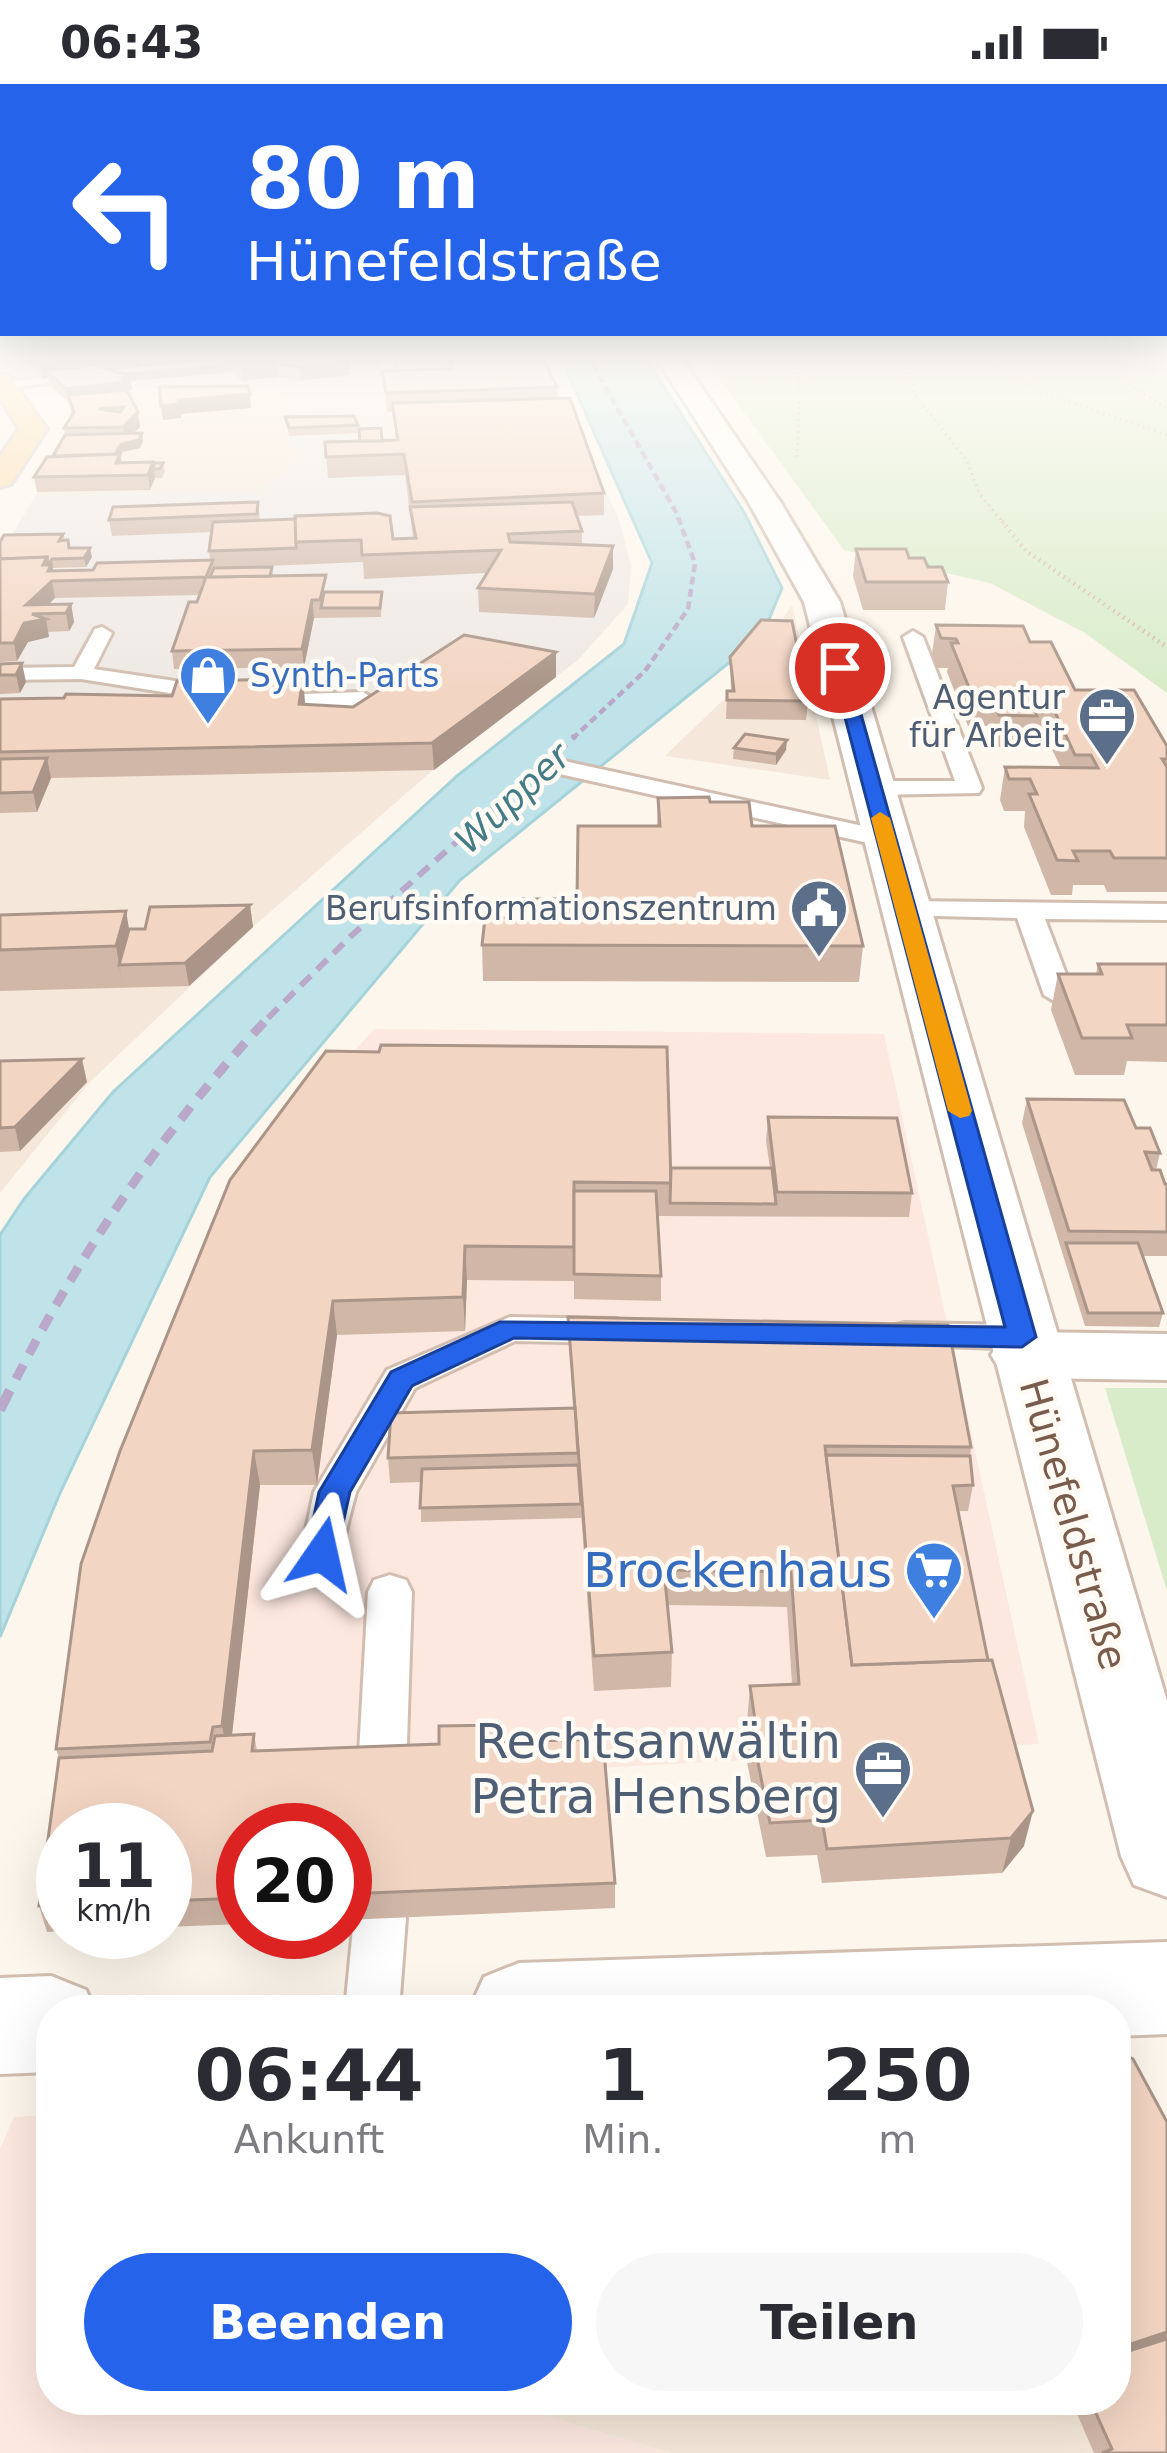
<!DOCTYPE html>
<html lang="de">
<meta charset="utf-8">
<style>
:root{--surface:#fff;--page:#f7f7f7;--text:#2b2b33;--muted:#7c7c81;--accent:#2563eb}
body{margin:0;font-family:"DejaVu Sans",sans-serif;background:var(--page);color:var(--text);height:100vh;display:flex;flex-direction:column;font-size:45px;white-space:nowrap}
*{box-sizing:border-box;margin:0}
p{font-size:39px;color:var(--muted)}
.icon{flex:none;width:66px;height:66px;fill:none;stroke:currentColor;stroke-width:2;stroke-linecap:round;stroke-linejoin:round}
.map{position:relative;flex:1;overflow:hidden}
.sheet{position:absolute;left:36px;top:1911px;width:1095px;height:420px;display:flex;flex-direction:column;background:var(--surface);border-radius:48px;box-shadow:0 12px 48px #0002}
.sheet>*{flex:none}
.top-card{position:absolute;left:0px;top:0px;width:1167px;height:252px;box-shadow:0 12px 48px #0002;background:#2563eb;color:#fff;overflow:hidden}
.speed{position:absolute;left:36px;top:1719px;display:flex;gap:24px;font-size:60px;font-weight:700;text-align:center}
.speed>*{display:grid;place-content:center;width:156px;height:156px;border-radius:50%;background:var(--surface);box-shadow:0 12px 48px #0002;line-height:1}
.speed small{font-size:30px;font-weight:400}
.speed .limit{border:18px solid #d22;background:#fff;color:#111}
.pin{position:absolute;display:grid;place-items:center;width:102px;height:102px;color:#fff;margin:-51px;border:6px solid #fff;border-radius:50%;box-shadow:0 3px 12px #0007}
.me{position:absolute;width:132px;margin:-66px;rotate:11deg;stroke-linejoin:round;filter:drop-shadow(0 0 9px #0008)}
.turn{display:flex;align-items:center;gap:42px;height:252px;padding:0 48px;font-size:54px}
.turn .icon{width:156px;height:156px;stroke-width:2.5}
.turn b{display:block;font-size:84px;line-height:102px}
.eta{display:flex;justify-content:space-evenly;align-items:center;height:204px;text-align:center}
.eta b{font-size:72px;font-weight:800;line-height:84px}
.action{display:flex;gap:24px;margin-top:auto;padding:24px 48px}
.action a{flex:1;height:138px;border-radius:72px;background:var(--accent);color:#fff;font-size:48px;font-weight:800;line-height:138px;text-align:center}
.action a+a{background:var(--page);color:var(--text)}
.status{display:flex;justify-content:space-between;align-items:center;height:84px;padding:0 60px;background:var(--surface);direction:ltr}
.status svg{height:33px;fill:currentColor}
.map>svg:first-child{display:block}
.residential{fill:#f5e8da}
.commercial{fill:#fde8e0}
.industrial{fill:#efe9e4}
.green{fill:#d8ecc9}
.water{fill:#bfe3e8;stroke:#a5d3da;stroke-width:3}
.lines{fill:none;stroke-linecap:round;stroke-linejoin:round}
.service-casing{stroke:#d1beb0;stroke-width:6}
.minor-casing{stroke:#d1beb0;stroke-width:6}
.tertiary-casing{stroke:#d1beb0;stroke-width:6}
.primary-casing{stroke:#dad1cd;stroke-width:6}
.path-far1{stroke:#d9b8a5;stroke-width:3;stroke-dasharray:1.5 4.5;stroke-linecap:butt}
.path{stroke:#d9b8a5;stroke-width:4.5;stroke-dasharray:1.5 4.5;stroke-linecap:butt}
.service{fill:#fff;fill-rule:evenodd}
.minor{fill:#fff;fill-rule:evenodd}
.tertiary{fill:#fff;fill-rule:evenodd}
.primary{fill:#fbd9a5;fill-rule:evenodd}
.rail-far3{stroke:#b9a8c9;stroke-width:4.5;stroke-dasharray:8 4.5;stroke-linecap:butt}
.rail-far2{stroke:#b9a8c9;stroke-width:6;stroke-dasharray:14 9;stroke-linecap:butt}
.rail-far1{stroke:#b9a8c9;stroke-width:9;stroke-dasharray:16 12;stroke-linecap:butt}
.rail{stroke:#b9a8c9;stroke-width:10;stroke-dasharray:22 15;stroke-linecap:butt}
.wall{fill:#d1b7a8}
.shaded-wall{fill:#aa9588}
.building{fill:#f3d5c3;stroke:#aa9588;stroke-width:3;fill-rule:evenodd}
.route{fill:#2563eb;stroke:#184099;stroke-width:3}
.slow{fill:#f59e0b}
.labels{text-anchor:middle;stroke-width:9;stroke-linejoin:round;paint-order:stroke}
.far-shop-label{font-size:33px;fill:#366cbe;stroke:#fffaf3;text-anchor:start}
.far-service-label{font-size:33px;fill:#4e5e75;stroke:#fffaf3;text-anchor:end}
.far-water-label{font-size:36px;font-style:italic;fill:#437c86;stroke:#fffaf3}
.street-label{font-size:39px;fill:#7a5c4d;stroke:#fffaf3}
.near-shop-label{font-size:48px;fill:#366cbe;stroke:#fffaf3;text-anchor:end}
.near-service-label{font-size:48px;fill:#4e5e75;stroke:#fffaf3;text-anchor:end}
</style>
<div class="status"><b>06:43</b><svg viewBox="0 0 49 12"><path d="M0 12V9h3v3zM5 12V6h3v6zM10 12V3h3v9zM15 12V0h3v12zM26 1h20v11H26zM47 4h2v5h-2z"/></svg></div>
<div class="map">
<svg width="1167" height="2369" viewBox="0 0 1167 2369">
<rect width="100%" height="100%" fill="#fdf6ec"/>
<g class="residential">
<path d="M9,272H213L251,307L279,305L297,380L260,408L36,411L76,343L69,319Z"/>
<path d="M792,521L830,696L665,672L742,598Z"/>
<path d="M433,686L253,843L88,1000L0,1109V694Z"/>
<path d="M494,2316H1116L1167,2369H669Z"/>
</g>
<g class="commercial">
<path d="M374,945L884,950L1039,1660L268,1702L89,1501L338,986Z"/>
<path d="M51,2031V2316H494L669,2369H0V2065L14,2033Z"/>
</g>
<path class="industrial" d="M213,272H541L618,433L631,481L628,520L578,576L433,686L0,694V470L36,411L260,408L296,380L279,305L251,307Z"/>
<g class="green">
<path d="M703,272H1167V609L1085,549L990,499L844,466Z"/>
<path d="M1105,1304H1167V1507Z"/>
</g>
<path class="water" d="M560,272H644L744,428L782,504L762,552L460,796L210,1093L60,1409L0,1553V1151L24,1115L113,1008L457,692L624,560L652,479Z"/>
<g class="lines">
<defs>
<g id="service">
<path d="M145,272H161L174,284L0,305L4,298L155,281Z"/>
<path d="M379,272H393L394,295L382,292Z"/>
<path d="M102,543L112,549L94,585L270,611L363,608L374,615L363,622L270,625L81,595L0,596V584L74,583L95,545Z"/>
<path d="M913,547L923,553L982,704L979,709L873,711L861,704L873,697H955L903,553Z"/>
<path d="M550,674L886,747L899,755L886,763L542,686L538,681Z"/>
<path d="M905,817L1167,820V836L1045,835L1074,911L1059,920L1044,911L1017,834L895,831L891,825Z"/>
<path d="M510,1233L616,1235L629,1238L635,1247L629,1256L616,1259L515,1257L415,1304L356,1408L337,1481L322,1486L307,1481L301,1470L314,1408L387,1286Z"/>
<path d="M905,1239L1022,1241L1035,1244L1041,1253L1035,1262L1022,1265L892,1260L886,1251L892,1242Z"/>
<path d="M390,1491L406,1496L412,1508L406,1688L399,1702L382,1708L365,1702L358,1688L368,1508L374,1496Z"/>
<path d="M380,1810L398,1817L406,1834L399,1926H345L354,1834L362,1817Z"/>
</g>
<g id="minor">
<path d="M1026,1248L1167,1250V1296L1026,1294L1001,1287L991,1271L1001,1255Z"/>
<path d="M1167,1858V1950L1116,1952V1926H469L484,1893L519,1879Z"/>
<path d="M51,1892L86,1906L95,1926H51V1988L0,1990V1894Z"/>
</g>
<path id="tertiary" d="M655,272H680L781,419L840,518L1167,1617V1813L1134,1801L1121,1772L804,518L749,419Z"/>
<path id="primary" d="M0,290L9,292L47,345L11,400L0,403V372L19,345L0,315Z"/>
</defs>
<use href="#service" class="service-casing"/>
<use href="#minor" class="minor-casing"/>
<use href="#tertiary" class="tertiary-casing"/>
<use href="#primary" class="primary-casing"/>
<g class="path-far1">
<path d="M788,272L800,297L797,375"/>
<path d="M903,272L915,311L967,377L979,409L1004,440"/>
<path d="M978,272L1049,311L1167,351"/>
<path d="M1117,272L1134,303L1167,325"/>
</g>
<path class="path" d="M1002,437L1026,467L1167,563"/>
<use href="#service" class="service"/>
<use href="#minor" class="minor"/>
<use href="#tertiary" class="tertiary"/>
<use href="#primary" class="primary"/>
<path class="rail-far3" d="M572,655L645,587L688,525L695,479L676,428L588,272"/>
<path class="rail-far2" d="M268,934L350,853L575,652"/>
<path class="rail-far1" d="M16,1295C84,1162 167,1040 271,931"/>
<path class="rail" d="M0,1326L17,1292"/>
</g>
<g class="wall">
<path d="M20,272H137L139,282L214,272H357V276H349L350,291L301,297L278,293L242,297L232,288L131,297L132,306L128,307L140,343L133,349L143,357L140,364L122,368L121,377L163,379L165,387L162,394H155L150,406L37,408L34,393L53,372L65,351L64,344L72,331L69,319L49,300L48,294L43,295Z"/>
<path d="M450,277L557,303V314L604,409V431L577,432L582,447V461L613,462V485L594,534L479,528L478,504L487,489L364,495L363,478L214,484L272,483L273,492L327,508H382L381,533L314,534L304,583L174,585L172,567L200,511L55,514L49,520H71L74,538L69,547L48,548L49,553L28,558L17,577L0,578V458L63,450L69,464L92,473L86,483L53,484L52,487L93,486L210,476L209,467L212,448L112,452L109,436L258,418L260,436L393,455L413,454L405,391L328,394L325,358L396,356L393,328H387L382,287L450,285Z"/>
<path d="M285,333L358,341L359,349L289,352Z"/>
<path d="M856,465L909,474L928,483L948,498L945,526H863L853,492Z"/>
<path d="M936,541L1030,558L1075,606L1167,662V808H1107L1104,801H1073L1072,811H1051L1024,743L1025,727H1004L1000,716L1005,683L1061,684L1048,657H1033L1032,663H995L987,642H968L947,588L948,584H937L932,570Z"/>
<path d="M556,568V593L434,686L51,694L37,728L0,729V615L172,612L303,595L305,620L353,623Z"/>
<path d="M730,573L808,617L806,636L726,635L727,607H731Z"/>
<path d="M0,580L26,598L20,609L0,610Z"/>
<path d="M734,664L786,666L776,681L733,675Z"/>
<path d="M658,714L710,718L752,742L863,862L859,898L483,897L482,861L512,834L577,815L657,742Z"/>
<path d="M250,821L253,843L189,902L0,907V831L129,845H145Z"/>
<path d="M1098,880H1167V978L1127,977L1124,991H1075L1051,926L1058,890H1096Z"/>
<path d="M0,977L87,998L20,1067L0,1068Z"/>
<path d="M1027,1015L1136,1044L1160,1069L1156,1086L1167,1100V1172H1142L1163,1229L1159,1243L1085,1242L1022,1039Z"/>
<path d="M768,1033L912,1109L909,1133L658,1132L661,1192V1217L574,1215V1197L467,1196L465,1247L337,1251L317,1401H260L232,1651L254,1650L257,1667L503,1658L615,1799V1824L345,1836V1746H243V1840L165,1843V1746H63V1847L47,1848L39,1822L59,1674L56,1665L230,1096L671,1084H770L766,1057Z"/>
<path d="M568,1233L971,1363L970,1373L973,1401L968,1427H958L1024,1762L1002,1789L822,1799L817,1771L766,1773L747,1678L749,1655L747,1638L750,1602L792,1600L787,1523L667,1521L672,1568L671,1603L594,1607L581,1429V1434L421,1438V1398L390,1399L388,1374L573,1324Z"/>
<path d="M1071,2316H1116L1167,2369H1094Z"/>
</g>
<g class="shaded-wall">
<path d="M117,272H137L139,284L47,287L48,294L43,295L41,281Z"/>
<path d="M277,275L278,293L242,297L240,279Z"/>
<path d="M349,277L350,291L301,297L300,283Z"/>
<path d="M232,281V288L131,297L132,306L68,311L69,319L66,305L102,292Z"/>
<path d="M250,310L251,324L181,330V334L163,336L161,322L178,316Z"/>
<path d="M138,328L140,343L125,357L123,343Z"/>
<path d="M142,349L143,357L140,364L122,368L120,371L123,385L117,386L119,394L116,379L111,377L121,360Z"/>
<path d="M153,378L155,394L150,406L148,391Z"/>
<path d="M613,462V485L594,534L595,510Z"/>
<path d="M90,464L92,473L86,483L84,474Z"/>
<path d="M47,473L52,475L53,484L52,497L55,514L39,530H32L46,535L49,553L28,558L17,577L14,559L26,521Z"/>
<path d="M312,516L314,534L304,583L302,565Z"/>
<path d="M71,520L74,538L69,547L66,529Z"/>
<path d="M556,568V593L434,686L432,659Z"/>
<path d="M22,579L26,598L20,609L16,591Z"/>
<path d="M303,595L305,620H299Z"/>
<path d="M787,656L786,666L776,681V670Z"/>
<path d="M47,674L51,694L37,728L33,708Z"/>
<path d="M250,821L253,843L189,902L185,879Z"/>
<path d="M126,827L133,867L119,881L123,903L116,862Z"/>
<path d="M82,975L87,998L20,1067L15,1043Z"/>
<path d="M465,1162L467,1196L465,1247L463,1213Z"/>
<path d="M333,1217L337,1251L317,1401L312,1366Z"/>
<path d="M254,1367L260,1401L229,1677L222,1642Z"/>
<path d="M1033,1727L1024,1762L1002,1789L1011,1754Z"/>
<path d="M1167,2248V2274L1116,2290V2265Z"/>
</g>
<g class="building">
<path d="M32,272H117L41,281Z"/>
<path d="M232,272H277V275L240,279Z"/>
<path d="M277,272H348L349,277L300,283L277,280Z"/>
<path d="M221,273L232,281L124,290L107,285Z"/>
<path d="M543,274L557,303L386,309L382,287L452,285L450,277Z"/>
<path d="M95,281L130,292L121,294L126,298L66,305L47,287Z"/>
<path d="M248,302L250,310L178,316L179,320L161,322L159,303Z"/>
<path d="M127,306L138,328L123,343L64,344L74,328L68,311ZM124,323L120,328L99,325Z"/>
<path d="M570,314L604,409L412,418L404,370L326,373L325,358L398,356L392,319Z"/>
<path d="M354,332L358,341L289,344L285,333Z"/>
<path d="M381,344L382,357H360L359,345Z"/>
<path d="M142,349L139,356L121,360L115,370L53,372L65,351Z"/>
<path d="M120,370L116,379L153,378L148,391L34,393L47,373Z"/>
<path d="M153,379H163L160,385H154Z"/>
<path d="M258,418L257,430L109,436L113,423Z"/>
<path d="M572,418L582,447L508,450L510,458L613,462L595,510L478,504L501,466L362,471L361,456L295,458V432L377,429L390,432L393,455L416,454L410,423Z"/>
<path d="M295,435L296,464L209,467L213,438Z"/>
<path d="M63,450L59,457L68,456L69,464H90L84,474L52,475L48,481L47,473L0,475V458L4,451Z"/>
<path d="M856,465H906L909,474H924L928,483H942L948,498H866Z"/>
<path d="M47,473L43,481H51L48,487L93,486L97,479L213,476L206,493L326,491L320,516H312L302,565L172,567L189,518H197L206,493L52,497L26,521L71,520L66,529L32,530L46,535L24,539L14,559H0V475Z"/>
<path d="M272,483L270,492L210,493L214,484Z"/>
<path d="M324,508H382L380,524H321Z"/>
<path d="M761,536L792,537L808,617L727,616V607H734L730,573Z"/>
<path d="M936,541L1023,542L1030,558H1051L1075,606H1134L1167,662V675H1162L1167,683V774H1114L1110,767H1073L1078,777L1057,776L1029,710H1037L1030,695H1009L1005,683L1098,684L1091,671H1075L1054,626H1035L1037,632L999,631L991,611H972L951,559H958L956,555L941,554Z"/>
<path d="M464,551L556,568L432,659L0,668V615L64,614L66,610L172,612L177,597L303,595L299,620L353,623Z"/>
<path d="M22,579L16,591H0V580Z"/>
<path d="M745,650L787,656L776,670L734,664Z"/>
<path d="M47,674L33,708L0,709V675Z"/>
<path d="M709,713L710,718H749L752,742H835L863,862L482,861L485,834H512L514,815H577L578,742H660L658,714Z"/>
<path d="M250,821L185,879L119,881L129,845H145L150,823Z"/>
<path d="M126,827L116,862L0,866V831Z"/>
<path d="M1098,880H1167V941H1127L1132,954H1082L1058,890H1102Z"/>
<path d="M381,961L667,963L671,1099L574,1098V1163L465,1162L463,1213L333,1217L312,1366L254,1367L222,1642L213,1643L210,1658L56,1665L81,1480L120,1367L230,1096L326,967L379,968Z"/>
<path d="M82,975L15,1043L0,1044V977Z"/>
<path d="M1027,1015L1124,1016L1136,1044H1150L1160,1069L1145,1068L1152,1086H1160L1165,1100H1167V1148L1069,1147Z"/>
<path d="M768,1033L897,1034L912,1109L777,1108Z"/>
<path d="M671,1084H772L776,1120L670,1119Z"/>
<path d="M574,1107H656L661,1192L574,1190Z"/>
<path d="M1066,1159H1138L1163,1229H1088Z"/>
<path d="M568,1233L948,1241L971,1363L825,1362L852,1581L992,1576L1033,1727L1011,1754L827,1765L822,1736L770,1739L751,1643H756L750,1602L799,1600L791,1488L664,1486L672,1568L594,1572Z"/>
<path d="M575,1324L578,1369L388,1374L391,1329Z"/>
<path d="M826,1371L970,1372L973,1401L953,1402L988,1576L852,1581Z"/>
<path d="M578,1381L581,1420L420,1424L422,1385Z"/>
<path d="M502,1641V1658L603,1655L615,1799L345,1810V1746H243V1814L165,1817V1746H63V1821L39,1822L59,1674L212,1667L215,1652L254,1650L252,1667L439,1660V1642Z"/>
<path d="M1116,1965L1133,1975L1167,2038V2248L1116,2265Z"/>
<path d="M1167,2255V2369H1102L1112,2365L1090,2316H1116V2271Z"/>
</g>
<linearGradient id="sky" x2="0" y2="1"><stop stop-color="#97c7e8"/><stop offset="0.45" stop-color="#fefbf6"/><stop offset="1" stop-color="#fefbf6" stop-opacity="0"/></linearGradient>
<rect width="1167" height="604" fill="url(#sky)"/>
<path class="route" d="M840,579L848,584L1036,1253L1022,1263L514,1254L412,1302L350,1408L334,1479H311L306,1470L319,1408L391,1288L500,1238L1005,1243L832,584Z"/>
<path class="slow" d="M880,728L890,734L972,1027L969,1032L960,1034L948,1027L871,734Z"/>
<defs>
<symbol id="shop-pin" viewBox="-11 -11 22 30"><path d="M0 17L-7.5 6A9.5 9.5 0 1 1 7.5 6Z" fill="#3f7fe0" stroke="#fffaf3"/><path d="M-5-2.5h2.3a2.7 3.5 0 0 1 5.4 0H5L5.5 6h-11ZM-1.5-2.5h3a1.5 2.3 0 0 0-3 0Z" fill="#fff"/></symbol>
<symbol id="office-pin" viewBox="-11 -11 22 30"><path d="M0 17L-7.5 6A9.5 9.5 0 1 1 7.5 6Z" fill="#5c6f8a" stroke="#fffaf3"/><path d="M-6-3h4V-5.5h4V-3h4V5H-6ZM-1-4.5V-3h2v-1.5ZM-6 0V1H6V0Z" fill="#fff"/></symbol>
<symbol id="civic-pin" viewBox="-11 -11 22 30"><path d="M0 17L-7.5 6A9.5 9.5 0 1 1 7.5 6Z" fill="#5c6f8a" stroke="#fffaf3"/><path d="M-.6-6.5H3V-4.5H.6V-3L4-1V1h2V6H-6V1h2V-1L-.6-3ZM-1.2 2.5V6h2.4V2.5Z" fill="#fff"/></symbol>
<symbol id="supermarket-pin" viewBox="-11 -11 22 30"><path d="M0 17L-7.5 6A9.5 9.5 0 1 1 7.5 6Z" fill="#3f7fe0" stroke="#fffaf3"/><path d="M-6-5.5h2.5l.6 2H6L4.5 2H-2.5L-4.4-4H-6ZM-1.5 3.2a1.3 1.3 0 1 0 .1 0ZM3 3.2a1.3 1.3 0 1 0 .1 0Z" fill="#fff"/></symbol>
</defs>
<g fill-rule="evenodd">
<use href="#shop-pin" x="175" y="558" width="66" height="90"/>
<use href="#office-pin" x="1074" y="599" width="66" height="90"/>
<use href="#civic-pin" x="786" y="791" width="66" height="90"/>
<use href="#supermarket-pin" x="901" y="1453" width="66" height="90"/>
<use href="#office-pin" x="850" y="1652" width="66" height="90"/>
</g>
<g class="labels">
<g class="far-shop-label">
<text x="250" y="603">Synth-Parts</text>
</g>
<g class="far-service-label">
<text x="1065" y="625">Agentur<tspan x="1065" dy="38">für Arbeit</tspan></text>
<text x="777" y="836">Berufsinformationszentrum</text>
</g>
<g class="far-water-label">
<text transform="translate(512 714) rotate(-43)" y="13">Wupper</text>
</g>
<g class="street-label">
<text transform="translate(1074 1440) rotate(74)" y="14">Hünefeldstraße</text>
</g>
<g class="near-shop-label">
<text x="892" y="1503">Brockenhaus</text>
</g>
<g class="near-service-label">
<text x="841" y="1674">Rechtsanwältin<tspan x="841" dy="55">Petra Hensberg</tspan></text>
</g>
</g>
</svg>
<div class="speed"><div>11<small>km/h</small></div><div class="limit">20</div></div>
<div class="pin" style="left:840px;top:584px;background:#d93025"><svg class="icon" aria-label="arrive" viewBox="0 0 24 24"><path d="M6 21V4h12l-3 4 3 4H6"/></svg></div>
<svg class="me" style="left:322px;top:1470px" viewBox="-20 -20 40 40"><path d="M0-17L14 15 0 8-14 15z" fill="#2563eb" stroke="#fff" stroke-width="4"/></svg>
<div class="top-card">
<div class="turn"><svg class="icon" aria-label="left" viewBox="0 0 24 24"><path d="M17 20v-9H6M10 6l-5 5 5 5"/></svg><div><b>80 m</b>Hünefeldstraße</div></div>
</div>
<section class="sheet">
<div class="eta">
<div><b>06:44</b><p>Ankunft</p></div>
<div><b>1</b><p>Min.</p></div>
<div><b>250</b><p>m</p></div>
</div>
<div class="action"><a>Beenden</a><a>Teilen</a></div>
</section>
</div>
